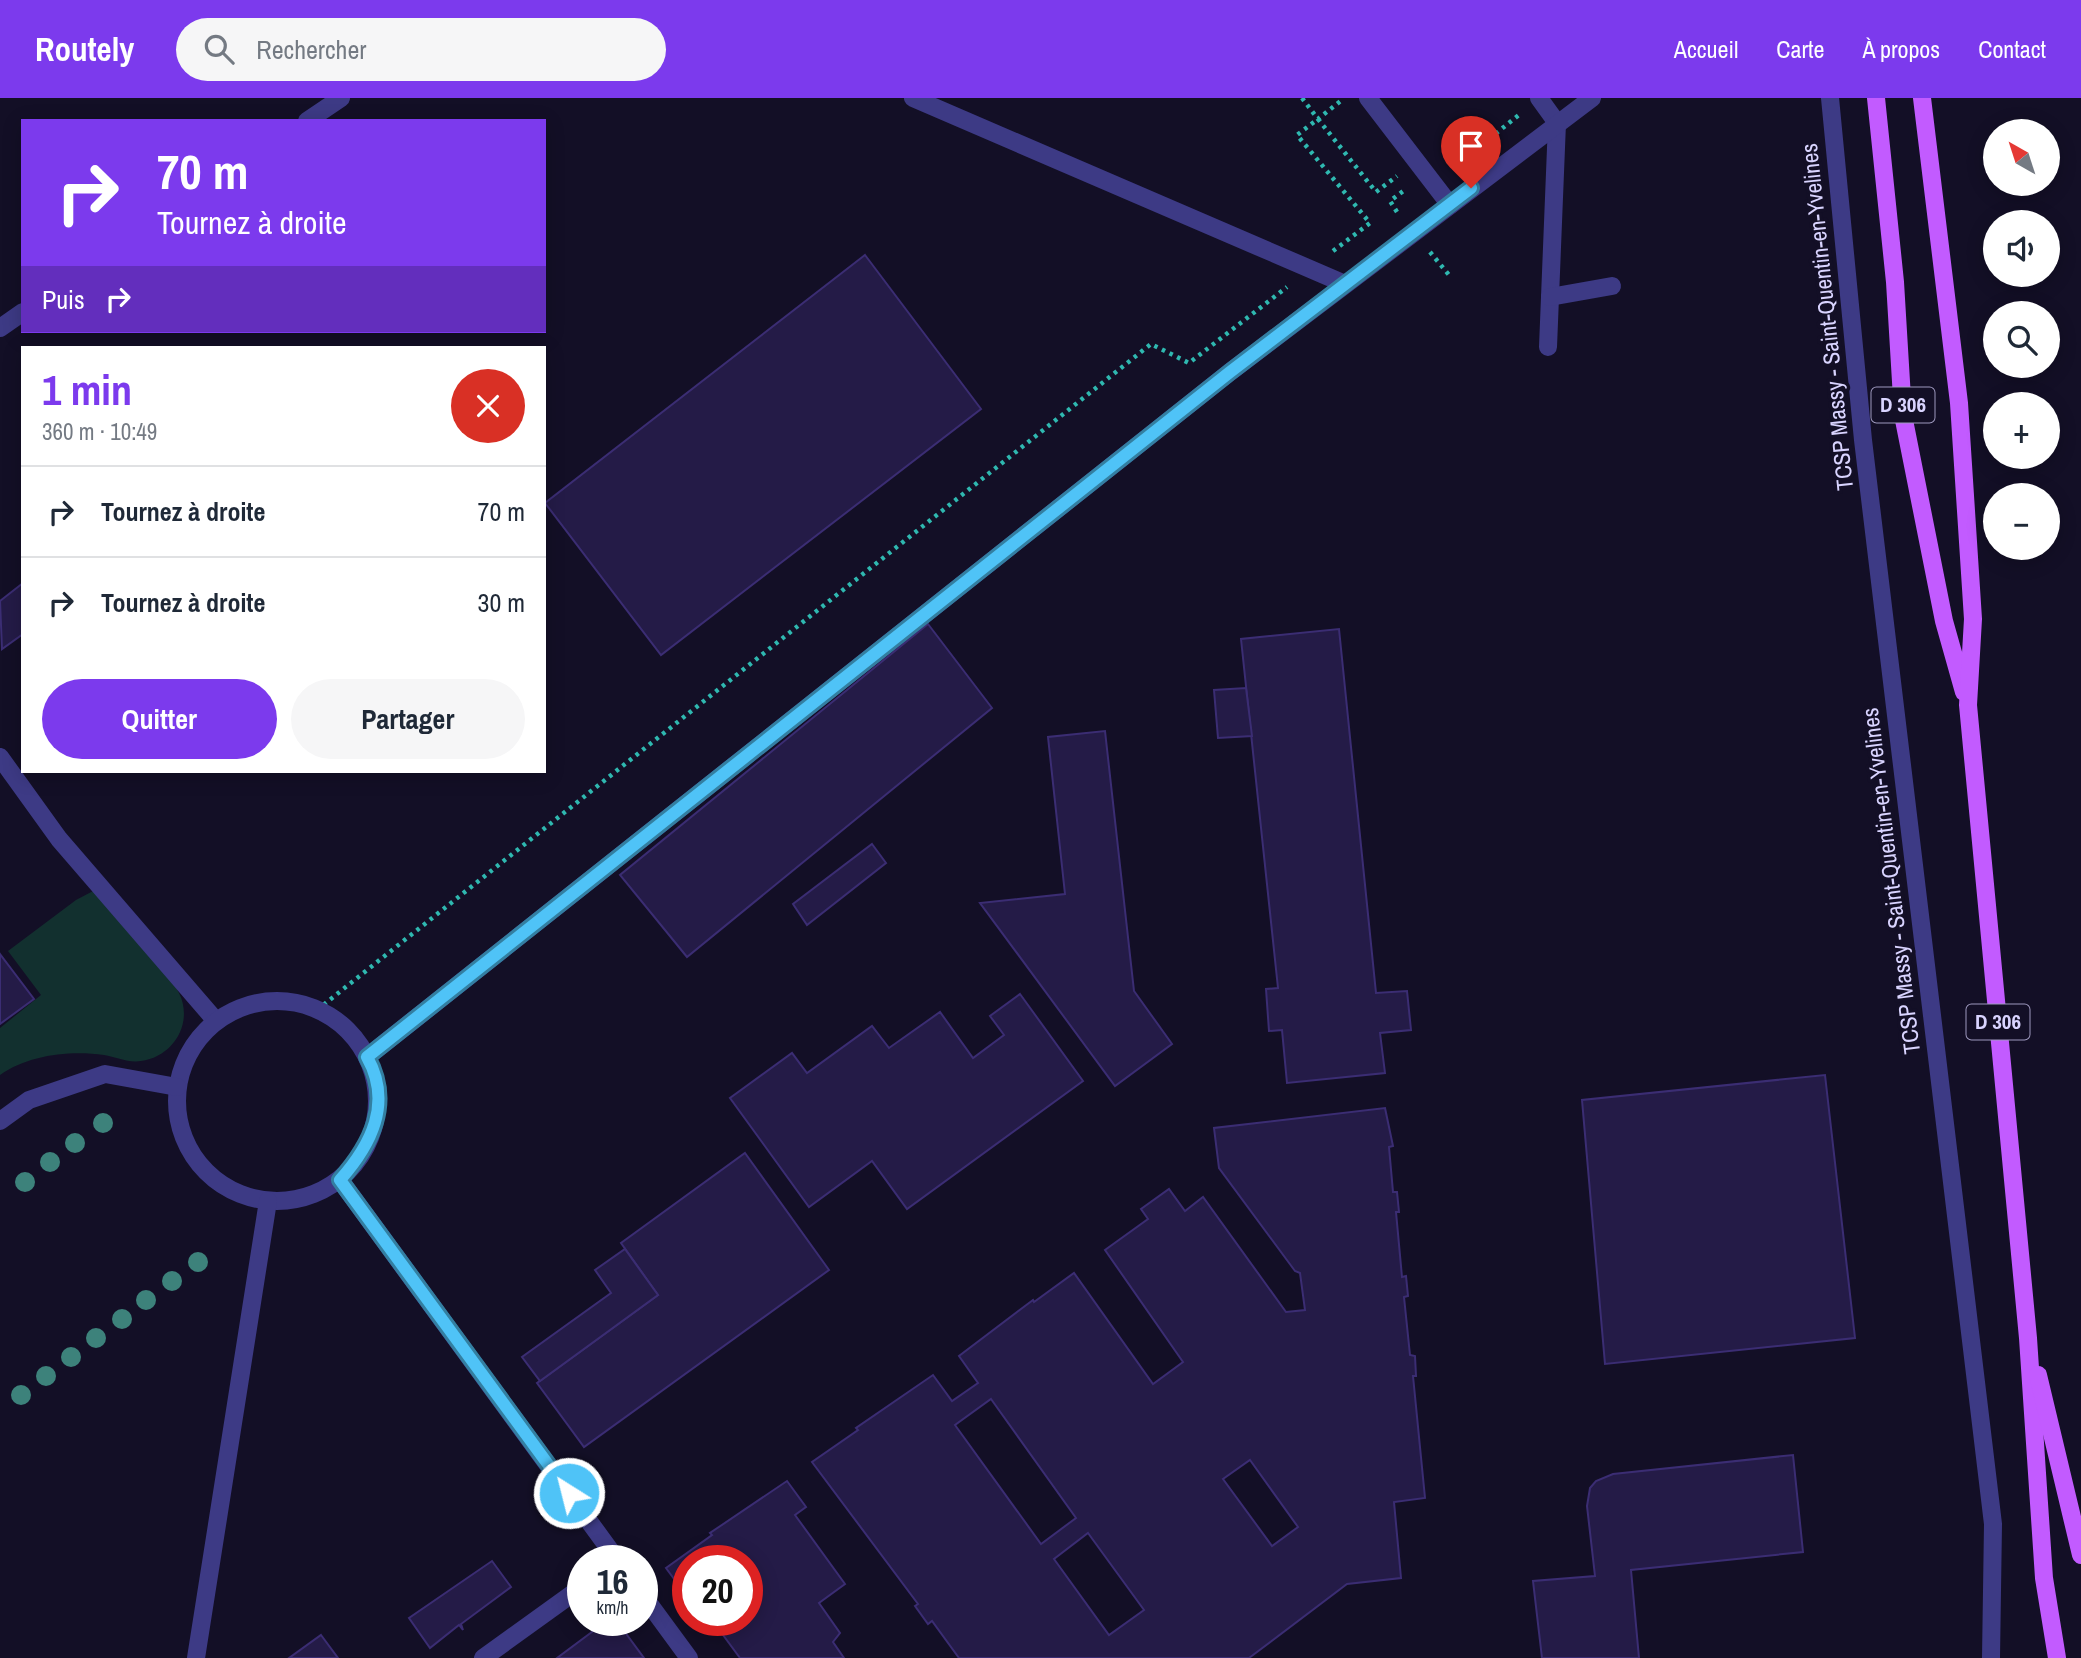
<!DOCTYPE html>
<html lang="fr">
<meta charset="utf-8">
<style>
:root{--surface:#fff;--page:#f6f6f7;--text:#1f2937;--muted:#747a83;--line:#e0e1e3;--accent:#7c3aed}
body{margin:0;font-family:"Archivo Narrow",sans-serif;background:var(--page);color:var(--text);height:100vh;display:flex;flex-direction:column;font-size:26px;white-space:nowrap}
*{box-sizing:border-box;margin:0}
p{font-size:23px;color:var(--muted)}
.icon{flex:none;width:38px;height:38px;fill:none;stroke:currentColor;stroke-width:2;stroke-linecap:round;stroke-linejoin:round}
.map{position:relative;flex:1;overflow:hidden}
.drawer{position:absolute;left:21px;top:248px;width:525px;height:427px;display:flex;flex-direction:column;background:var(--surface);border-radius:0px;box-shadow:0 4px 18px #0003}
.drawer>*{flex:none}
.hud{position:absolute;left:21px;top:21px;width:525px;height:214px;border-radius:0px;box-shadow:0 4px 18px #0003;background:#7c3aed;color:#fff;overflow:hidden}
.needle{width:46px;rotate:321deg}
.tools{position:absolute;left:1983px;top:21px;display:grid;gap:14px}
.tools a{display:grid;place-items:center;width:77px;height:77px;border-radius:50%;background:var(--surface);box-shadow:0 4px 18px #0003;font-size:35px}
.speed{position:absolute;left:567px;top:1447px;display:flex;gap:14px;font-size:35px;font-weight:700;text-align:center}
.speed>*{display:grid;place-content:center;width:91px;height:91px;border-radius:50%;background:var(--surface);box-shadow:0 4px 18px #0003;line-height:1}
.speed small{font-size:18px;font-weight:400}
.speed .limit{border:10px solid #d22;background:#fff;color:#111}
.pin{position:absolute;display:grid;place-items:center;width:60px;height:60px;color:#fff;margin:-72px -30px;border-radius:50% 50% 50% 0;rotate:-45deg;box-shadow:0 0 7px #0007}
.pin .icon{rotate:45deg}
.me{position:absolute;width:77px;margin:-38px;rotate:324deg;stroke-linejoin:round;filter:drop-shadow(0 0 5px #0008)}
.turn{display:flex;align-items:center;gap:24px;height:147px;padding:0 21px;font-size:32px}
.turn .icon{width:91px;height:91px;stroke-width:2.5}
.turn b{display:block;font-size:49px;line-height:60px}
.then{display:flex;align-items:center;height:66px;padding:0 21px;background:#0003;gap:14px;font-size:26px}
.round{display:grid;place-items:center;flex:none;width:74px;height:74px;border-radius:37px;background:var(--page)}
.headline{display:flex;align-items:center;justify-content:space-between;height:119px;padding:0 21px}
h1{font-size:42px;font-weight:800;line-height:52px;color:var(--accent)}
.action{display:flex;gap:14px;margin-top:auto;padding:14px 21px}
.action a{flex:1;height:80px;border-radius:42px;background:var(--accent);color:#fff;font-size:28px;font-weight:800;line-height:80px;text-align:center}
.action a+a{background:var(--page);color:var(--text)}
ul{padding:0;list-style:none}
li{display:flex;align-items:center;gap:21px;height:91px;padding:0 21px;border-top:2px solid var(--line)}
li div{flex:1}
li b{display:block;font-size:26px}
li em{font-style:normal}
header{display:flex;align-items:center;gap:42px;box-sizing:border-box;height:98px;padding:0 35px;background:var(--accent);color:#fff}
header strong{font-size:33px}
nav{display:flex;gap:38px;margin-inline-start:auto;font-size:24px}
.search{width:490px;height:63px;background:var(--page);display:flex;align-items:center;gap:18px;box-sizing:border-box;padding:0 24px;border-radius:38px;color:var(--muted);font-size:26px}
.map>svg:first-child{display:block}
.green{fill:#12302f}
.building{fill:#241b47;stroke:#3b2d73;stroke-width:2;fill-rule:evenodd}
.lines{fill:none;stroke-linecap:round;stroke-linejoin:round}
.path{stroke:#2fb8b0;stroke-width:4.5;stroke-dasharray:3.5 5;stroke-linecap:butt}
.lane{stroke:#3d3a85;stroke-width:18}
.primary{stroke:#c25bff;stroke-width:18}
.tree{fill:#3d827b}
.route-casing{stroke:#337fa1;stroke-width:18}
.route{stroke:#4fc3f7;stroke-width:12}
.labels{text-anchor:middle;stroke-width:7;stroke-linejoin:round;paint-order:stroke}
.shield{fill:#130f26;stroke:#9e99be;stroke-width:2}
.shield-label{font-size:21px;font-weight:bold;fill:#d9d4ff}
.street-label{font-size:23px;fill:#d9d4ff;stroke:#130f26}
</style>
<header>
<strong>Routely</strong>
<div class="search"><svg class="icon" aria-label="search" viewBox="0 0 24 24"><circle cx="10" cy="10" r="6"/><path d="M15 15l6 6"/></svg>Rechercher</div>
<nav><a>Accueil</a><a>Carte</a><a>À propos</a><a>Contact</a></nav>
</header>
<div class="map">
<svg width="2081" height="1560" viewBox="0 0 2081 1560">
<rect width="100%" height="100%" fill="#130f26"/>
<path class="green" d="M95,792L104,796C125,823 165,866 179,895C194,925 173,959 141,963C128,965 116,959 104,957C70,952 28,957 0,977V930L41,897L8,853L76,802Z"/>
<g class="building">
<path d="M865,157L981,311L661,557L545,405Z"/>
<path d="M23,485V536L2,551L0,503Z"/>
<path d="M928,526L992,610L687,859L620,777Z"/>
<path d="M1339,531L1376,895L1407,893L1411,932L1380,935L1385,975L1287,985L1282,932L1269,933L1266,891L1278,890L1241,541Z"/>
<path d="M1246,590L1252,638L1218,640L1214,592Z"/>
<path d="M1105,633L1134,893L1172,946L1115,988L980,805L1065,796L1048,639Z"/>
<path d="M872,746L886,765L807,827L793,806Z"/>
<path d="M0,856L34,901L0,926Z"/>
<path d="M1020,896L1083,983L907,1111L872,1063L809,1109L730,1000L792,955L807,975L872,928L889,950L940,914L973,960L1004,937L990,918Z"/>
<path d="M1825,977L1855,1240L1605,1266L1582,1002Z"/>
<path d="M1385,1010L1393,1048L1389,1049L1393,1094H1397L1399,1114H1396L1402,1179L1406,1178L1408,1198L1404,1199L1410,1257L1415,1258L1416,1278H1413L1425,1400L1394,1404L1401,1480L1347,1486L1249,1560H959L932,1523L928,1526L915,1508L918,1506L812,1364L858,1332L856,1330L933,1277L952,1303L978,1285L959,1258L1033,1202L1034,1204L1074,1175L1153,1286L1183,1264L1105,1152L1148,1121L1141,1111L1169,1091L1185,1113L1203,1099L1286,1214L1305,1212L1300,1175L1295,1173L1219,1070L1214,1030ZM991,1301L1076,1420L1041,1446L955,1327ZM1250,1362L1298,1429L1272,1448L1223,1381ZM1088,1435L1144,1512L1109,1537L1054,1461Z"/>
<path d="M745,1055L829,1172L584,1349L537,1285L658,1197L621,1145Z"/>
<path d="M625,1151L658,1197L540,1283L522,1259L611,1195L595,1172Z"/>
<path d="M1793,1357L1803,1454L1631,1472L1639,1560H1542L1533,1483L1595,1478L1587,1408L1590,1390L1596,1383L1613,1376Z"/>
<path d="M787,1383L806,1409L795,1417L845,1486L819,1505L840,1535L833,1544L844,1560H740L712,1522H747V1463H688V1500L666,1470L712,1437L710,1435Z"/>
<path d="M492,1463L511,1489L461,1526L463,1532L459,1527L430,1550L409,1520Z"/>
<path d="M608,1522H616L644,1560H557Z"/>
<path d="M321,1537L338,1560H289Z"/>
</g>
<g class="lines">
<g class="path">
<path d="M1302,0L1318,21L1343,1"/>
<path d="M1489,41L1520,16"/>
<path d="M1397,114L1390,103L1406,91"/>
<path d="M1333,153L1370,125L1297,37L1318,21L1376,94L1397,78"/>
<path d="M1430,154L1449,177"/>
<path d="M317,912L1151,246L1189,265L1287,189"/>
</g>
<g class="lane">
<path d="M913,0L1345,186"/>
<path d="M1368,0L1450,107"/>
<path d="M1539,0L1557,25L1548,249"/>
<path d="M1830,0L1863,342L1993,1426L1991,1560"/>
<path d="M307,23L341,0"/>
<path d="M1550,199L1612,188"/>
<path d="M0,230L23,214"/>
<path d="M0,659L59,741L216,923"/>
<circle cx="277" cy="1003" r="100"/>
<path d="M367,959L1230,274L1592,0"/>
<path d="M0,1023L29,1002L105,976L177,989"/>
<path d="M340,1082L618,1463"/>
<path d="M642,1496L689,1560"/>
<path d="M196,1560L268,1103"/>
<path d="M483,1560L583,1488"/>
</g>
<g class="primary">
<path d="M1876,0L1895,184L1903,317L1944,523L1964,594"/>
<path d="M1922,0L1959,305L1973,521L1968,607L2028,1240L2044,1480L2057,1560"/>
<path d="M2038,1277L2081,1457"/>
</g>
</g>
<g class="tree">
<circle cx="103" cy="1025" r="10"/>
<circle cx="75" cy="1045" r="10"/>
<circle cx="50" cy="1064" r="10"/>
<circle cx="25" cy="1084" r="10"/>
<circle cx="198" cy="1164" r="10"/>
<circle cx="172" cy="1183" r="10"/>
<circle cx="146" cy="1202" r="10"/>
<circle cx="122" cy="1221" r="10"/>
<circle cx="96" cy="1240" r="10"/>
<circle cx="71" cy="1259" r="10"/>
<circle cx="46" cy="1278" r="10"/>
<circle cx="21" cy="1297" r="10"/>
</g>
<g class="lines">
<defs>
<path id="route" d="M569,1395L340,1082C371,1047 393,1005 367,959L1230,274L1471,90"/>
</defs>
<use href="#route" class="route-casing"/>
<use href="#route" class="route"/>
</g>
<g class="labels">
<g class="shield">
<rect x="1871.5" y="289.5" width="63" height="35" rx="5"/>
<rect x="1966.5" y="906.5" width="63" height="35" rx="5"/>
</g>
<g class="shield-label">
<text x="1903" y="314">D 306</text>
<text x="1998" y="931">D 306</text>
</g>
<g class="street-label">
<text transform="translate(1827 219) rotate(-96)" y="8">TCSP Massy - Saint-Quentin-en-Yvelines</text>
<text transform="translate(1891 783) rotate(-97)" y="8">TCSP Massy - Saint-Quentin-en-Yvelines</text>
</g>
</g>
</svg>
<div class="tools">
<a><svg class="needle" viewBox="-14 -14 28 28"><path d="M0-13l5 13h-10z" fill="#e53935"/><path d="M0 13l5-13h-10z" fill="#747a83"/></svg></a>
<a><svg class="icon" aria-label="sound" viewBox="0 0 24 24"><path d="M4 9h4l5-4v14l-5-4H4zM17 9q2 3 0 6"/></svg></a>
<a><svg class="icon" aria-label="search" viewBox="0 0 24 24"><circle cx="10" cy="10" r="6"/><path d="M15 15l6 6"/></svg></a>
<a>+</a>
<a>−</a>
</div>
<div class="speed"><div>16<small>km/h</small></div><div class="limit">20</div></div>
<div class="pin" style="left:1471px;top:90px;background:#d93025"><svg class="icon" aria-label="arrive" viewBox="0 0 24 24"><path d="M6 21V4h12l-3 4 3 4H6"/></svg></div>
<svg class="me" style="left:569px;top:1395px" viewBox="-20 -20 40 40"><circle r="17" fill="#4fc3f7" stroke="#fff" stroke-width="3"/><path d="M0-11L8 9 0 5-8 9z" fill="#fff"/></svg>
<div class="hud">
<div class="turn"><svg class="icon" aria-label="right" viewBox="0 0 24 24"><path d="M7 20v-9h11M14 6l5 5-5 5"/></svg><div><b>70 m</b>Tournez à droite</div></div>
<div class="then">Puis<svg class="icon" aria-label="right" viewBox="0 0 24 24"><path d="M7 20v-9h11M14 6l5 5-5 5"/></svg></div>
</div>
<section class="drawer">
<div class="headline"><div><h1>1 min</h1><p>360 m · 10:49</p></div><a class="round" style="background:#d93025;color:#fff"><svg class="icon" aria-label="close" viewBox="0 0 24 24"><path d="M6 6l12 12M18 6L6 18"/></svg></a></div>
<ul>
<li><svg class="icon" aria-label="right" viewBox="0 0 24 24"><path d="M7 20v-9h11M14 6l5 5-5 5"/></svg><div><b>Tournez à droite</b></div><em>70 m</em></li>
<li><svg class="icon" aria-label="right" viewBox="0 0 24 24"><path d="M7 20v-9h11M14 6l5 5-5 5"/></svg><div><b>Tournez à droite</b></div><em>30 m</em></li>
</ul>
<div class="action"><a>Quitter</a><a>Partager</a></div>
</section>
</div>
